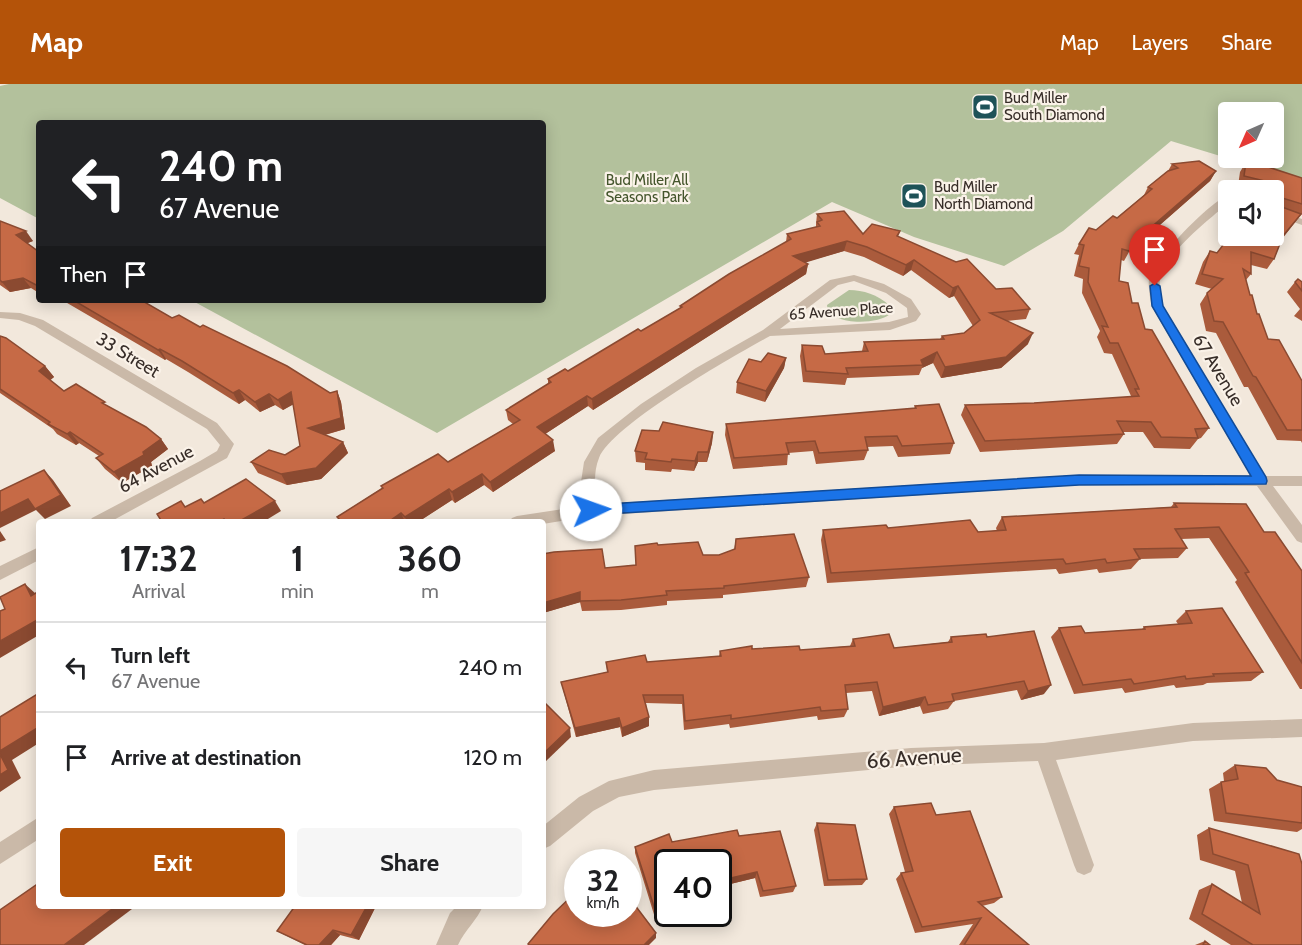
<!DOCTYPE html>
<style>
:root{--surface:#fff;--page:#f6f6f6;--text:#202124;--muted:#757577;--line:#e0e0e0;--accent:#b45309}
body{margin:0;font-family:Cabin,sans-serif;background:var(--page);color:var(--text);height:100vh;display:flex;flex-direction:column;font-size:22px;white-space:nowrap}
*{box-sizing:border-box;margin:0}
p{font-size:20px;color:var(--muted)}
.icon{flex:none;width:33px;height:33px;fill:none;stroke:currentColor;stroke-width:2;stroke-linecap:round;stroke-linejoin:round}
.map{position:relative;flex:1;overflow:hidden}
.panel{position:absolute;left:36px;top:435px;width:510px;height:390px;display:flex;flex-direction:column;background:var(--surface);border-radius:6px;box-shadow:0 3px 15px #0003}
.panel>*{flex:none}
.hud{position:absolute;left:36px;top:36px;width:510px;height:183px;border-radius:6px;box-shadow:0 3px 15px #0003;background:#202124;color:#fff;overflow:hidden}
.needle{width:39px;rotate:225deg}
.buttons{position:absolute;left:1218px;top:18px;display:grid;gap:12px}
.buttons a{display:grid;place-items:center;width:66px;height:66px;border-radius:6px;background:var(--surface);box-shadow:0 3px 15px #0003;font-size:30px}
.speed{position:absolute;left:564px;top:765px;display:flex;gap:12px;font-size:30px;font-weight:700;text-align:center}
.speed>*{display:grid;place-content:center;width:78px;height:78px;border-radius:50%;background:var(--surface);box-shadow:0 3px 15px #0003;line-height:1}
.speed small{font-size:15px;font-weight:400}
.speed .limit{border:3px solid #111;border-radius:9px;background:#fff;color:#111}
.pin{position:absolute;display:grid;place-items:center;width:51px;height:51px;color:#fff;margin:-62px -26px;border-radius:50% 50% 50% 0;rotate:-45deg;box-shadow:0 0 6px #0007}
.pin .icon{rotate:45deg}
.me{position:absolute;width:66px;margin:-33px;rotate:87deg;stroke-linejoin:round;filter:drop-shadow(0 0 4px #0008)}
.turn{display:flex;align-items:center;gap:21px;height:126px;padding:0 24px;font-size:27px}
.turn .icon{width:78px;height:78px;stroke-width:2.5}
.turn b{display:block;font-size:42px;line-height:51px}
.then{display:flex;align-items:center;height:57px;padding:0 24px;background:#0003;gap:12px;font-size:22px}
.eta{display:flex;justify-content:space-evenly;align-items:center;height:102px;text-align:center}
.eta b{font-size:36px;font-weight:700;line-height:42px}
.button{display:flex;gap:12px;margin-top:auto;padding:12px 24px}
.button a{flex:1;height:69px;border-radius:6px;background:var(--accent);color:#fff;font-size:24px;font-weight:700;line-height:69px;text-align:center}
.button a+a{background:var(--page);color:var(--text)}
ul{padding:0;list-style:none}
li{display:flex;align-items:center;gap:18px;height:90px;padding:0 24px;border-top:2px solid var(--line)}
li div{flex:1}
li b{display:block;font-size:22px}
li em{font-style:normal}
header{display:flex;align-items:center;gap:36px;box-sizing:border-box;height:84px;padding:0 30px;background:var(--accent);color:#fff}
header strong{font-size:28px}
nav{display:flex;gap:33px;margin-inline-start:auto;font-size:21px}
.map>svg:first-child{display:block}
.green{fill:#b3c19c;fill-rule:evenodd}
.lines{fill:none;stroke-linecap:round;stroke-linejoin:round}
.minor{fill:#cab9a8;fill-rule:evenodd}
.wall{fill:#aa5b3c}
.shaded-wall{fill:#8b4a31}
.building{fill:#c66a46;stroke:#8b4a31;stroke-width:1.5}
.route{fill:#1a73e8;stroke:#114b97;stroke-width:1.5}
.labels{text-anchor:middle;stroke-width:4.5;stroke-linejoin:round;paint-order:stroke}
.far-poi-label{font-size:15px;fill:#372d28;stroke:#faf2e8;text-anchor:start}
.far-park-label{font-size:15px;fill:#44552c;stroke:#faf2e8}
.far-street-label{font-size:15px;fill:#372d28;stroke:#faf2e8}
.street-label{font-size:18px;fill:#372d28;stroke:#faf2e8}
.near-street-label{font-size:21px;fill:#372d28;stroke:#faf2e8}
</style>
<header>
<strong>Map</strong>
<nav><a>Map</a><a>Layers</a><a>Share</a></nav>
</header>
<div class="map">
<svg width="1302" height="861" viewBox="0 0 1302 861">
<rect width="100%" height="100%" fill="#f2e8dc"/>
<g class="green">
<path d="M9,0H1302V97L1171,57L1063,147L1004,182L914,153L832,118L437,349L191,216H543V39H39V135L0,114V2ZM1228,28H1274V74H1228Z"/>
<path d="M849,206C863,206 878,211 889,221L890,230C878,241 828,242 827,221Z"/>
</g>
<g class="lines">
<g class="minor">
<path d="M1228,111V119C1209,136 1165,169 1160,195C1159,204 1161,214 1164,223L1265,392H1302V402H1273L1302,441V459L1297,457L1257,402L1079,401L591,432L543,440L509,438L512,434L517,432L583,422L581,398L584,378L598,354L641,320L696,284L763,246L830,196L854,191L884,200L911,215L921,230L916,237L890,246L770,252C734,272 613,340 599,374C593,388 595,406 597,420L1079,391H1250L1152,223C1150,214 1148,204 1149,195C1153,176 1210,118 1228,111ZM854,197L886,209L907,224L908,233L889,238L780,245L838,201Z"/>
<path d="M1274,125L1302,135V141L1274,131Z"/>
<path d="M0,228L20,229L43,236L217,339L234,360L227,374L110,438H89L92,434L200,377L217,367L220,361L207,345L35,242L19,236L0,234Z"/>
<path d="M39,463V476L0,496V482Z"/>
<path d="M1302,635V653L1193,657L1056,676L1094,781L1091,788L1084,791L1077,788L1074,781L1038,677L911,682L654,706L619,713L593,727L550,762L543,765V742L579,713L609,697L654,686L911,664L1044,659L1193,639Z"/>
<path d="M39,733V755L0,780V758Z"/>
<path d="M457,822H483C477,836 465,846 458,861H436L450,829Z"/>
</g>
</g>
<g class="wall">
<path d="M1246,78L1302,94V130L1300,132L1282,155L1274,175L1267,185L1251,181V190L1246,196L1250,211L1257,230L1268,255L1302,297V359L1301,357L1277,356L1248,303H1244L1216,249L1206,247L1200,220L1207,209L1212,205L1195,200L1203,178L1210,167L1217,169L1274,106H1256L1238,102L1240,88Z"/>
<path d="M1172,80L1216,87L1210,97L1129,168L1124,177L1121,176L1119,197L1132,219L1145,245L1209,344L1201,354L1198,355L1190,365L1154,364L1143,348H1123L1124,350L1117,360L980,368L961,331L965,321L1034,319L1130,313L1131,312L1112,270L1104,269L1097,253L1100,247L1082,209L1083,195L1074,192L1079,171L1074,170L1079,160L1096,146L1117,134L1144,111L1148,103L1168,87Z"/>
<path d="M817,130L863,150L900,147L898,153L1030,225L1026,235L1007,237L1028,260L1001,284L941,294L933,279L922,284L919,291L847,294L845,301L803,298L800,272L802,261L825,270L862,267L864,258L940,255L942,252L964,249L973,242L954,212L949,214L911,186L903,192L864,173L844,167L805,178L808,180L806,190L593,326L588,322L545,350L555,367L493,408L484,401L455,419L452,416L418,438H340L337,433L382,404L381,402L448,378L513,340L508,336L506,326L548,300V295L568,287L641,247L680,224V222L786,158L787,150L816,143V140Z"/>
<path d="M0,137L33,157L27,159L39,168V209L31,204L10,208L0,201Z"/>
<path d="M1295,198H1302V237L1294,232L1300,225L1287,208Z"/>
<path d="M62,216H141L172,234L200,243L330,309L337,307L341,318L345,345L325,351L343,358L348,369L321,395L287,401L258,389L251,378L285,371L300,362L293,320L283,326L275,321L260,328L245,316L239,320L188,288L166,275L165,276Z"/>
<path d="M0,252L45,282L54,293L50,296L64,307L108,322L161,355L168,365L151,378L152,382L122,399L105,385L96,374L99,372L79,359L76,361L57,350L53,345L0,309Z"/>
<path d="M786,274L784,284L765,318L736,309L737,298L761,278Z"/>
<path d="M915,322L954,359L950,370L898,373L893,362L867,363L868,366L864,376L816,380L813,367L788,369L787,381L733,385L725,351L726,340L914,325Z"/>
<path d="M713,348L712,359L707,378H698L694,387L672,385L671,388L645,386V379L636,378L635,367Z"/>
<path d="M1174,419L1264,448L1302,487V605H1300L1235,498L1237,496L1209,454L1181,455L1187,464L1178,474L1140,475L1131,485L1099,489L1097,485L1059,490L1056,485L827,499L821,456L823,446L888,444L978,448L997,447L996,444L1002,433L1171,423Z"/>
<path d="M736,455L809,493L806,503L723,511V514L667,517V521L621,526L582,527L580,518L543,529V470L605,484L635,481L658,461L703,471H719L734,466Z"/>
<path d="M1186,527L1263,588L1251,597L1207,599L1203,601L1176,604L1174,601L1125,609L1122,604L1074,610L1051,553L1059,544L1085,549L1142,545L1144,543L1178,540L1176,537Z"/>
<path d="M951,553H987L1044,610L1021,616L1017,606L954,617L948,625L923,630L920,622L879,632L872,607L846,609L848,625L844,633L818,636L817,632L730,644L729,640L684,646L682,620L646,619L649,642L622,653L620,643L576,653L561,598L607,588L606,578H647L719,572L720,567L752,565L800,566L850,562L853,555L894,564L948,558Z"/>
<path d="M1235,681L1277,696L1302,703V745L1297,748L1214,737L1209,705L1221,698L1224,697L1223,689Z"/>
<path d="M894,723L936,731L1002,813L994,819L982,822L1029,861H959L973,840L915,849L896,795L901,789L905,788L889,730Z"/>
<path d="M817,739L867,795L862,801L824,802L814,746Z"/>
<path d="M1209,744L1302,780V861H1231L1189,835L1199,806L1212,800L1242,819L1235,787L1200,776L1197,751Z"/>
<path d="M739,752L796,802L793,808L760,813L755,794L718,803V778L668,830H682L656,837L635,769V763Z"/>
<path d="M375,824L359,856L340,851L331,861H305L277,847Z"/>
<path d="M1205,857L1210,861H1195Z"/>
</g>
<g class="shaded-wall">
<path d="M1216,87L1210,97L1129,168L1133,159Z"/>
<path d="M26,147L33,157L23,161L16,151Z"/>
<path d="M847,157L844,167L791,183L793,172Z"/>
<path d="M914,176L911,186L903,192L906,181Z"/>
<path d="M808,180L806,190L593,326L592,315Z"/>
<path d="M23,194L31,204L10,208L2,198Z"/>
<path d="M958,202L954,212L949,214L953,204Z"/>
<path d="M1033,249L1028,260L1001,284L941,294L945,283Z"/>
<path d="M160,265L166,275L165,276L158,266Z"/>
<path d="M937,268L933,279L922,284L923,281L921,276Z"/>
<path d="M786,274L784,284L765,318L766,307Z"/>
<path d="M45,282L54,293L48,298L39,287Z"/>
<path d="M239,306L245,316L239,320L233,309Z"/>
<path d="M337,307L341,318L345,345L313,354L308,344Z"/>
<path d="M291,308L296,319L283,326L278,316Z"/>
<path d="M269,310L275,321L260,328L255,318Z"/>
<path d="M587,312L588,322L539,354L537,343Z"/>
<path d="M70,348L79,359L76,361L67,350Z"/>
<path d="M713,348L712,359L707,378L708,368Z"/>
<path d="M161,355L168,365L151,378L152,382L122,399L114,388Z"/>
<path d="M553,356L555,367L493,408L490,398Z"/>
<path d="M343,358L348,369L321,395L287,401L281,390Z"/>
<path d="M698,368V378L694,387L695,377Z"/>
<path d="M44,386L53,396L71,422L45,435L36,426L0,444V429Z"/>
<path d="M482,390L484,401L455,419L452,408Z"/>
<path d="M449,405L452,416L418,438H407L405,433Z"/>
<path d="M275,417L281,427L263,438H238Z"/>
<path d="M401,429L405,438H388Z"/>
<path d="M0,447L6,456L0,458Z"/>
<path d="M25,500L36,510L31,512Z"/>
<path d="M580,508L581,518L543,529V519Z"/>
<path d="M39,535V551L0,574V557Z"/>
<path d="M1051,601L1044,610L1021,616L1028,607Z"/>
<path d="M925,613L920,622L879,632L883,623Z"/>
<path d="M649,633V642L622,653V644Z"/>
<path d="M619,634L620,643L576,653L575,644Z"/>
<path d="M39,643V659L12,676L21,694L0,708V667Z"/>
<path d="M570,644L571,653L545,678L543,670Z"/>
<path d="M757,788L755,794L718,803V797Z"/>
<path d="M116,822H136L84,861H64Z"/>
<path d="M367,822H373L375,824L359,856L351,851Z"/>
<path d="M668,829V830H682L656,837L657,832Z"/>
<path d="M333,846L340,851L331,861H319Z"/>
<path d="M656,849V854L649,861H644Z"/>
</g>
<g class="building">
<path d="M1199,77L1216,87L1133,159L1129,167L1122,165L1119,197L1128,199L1132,219H1138L1145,245L1152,246L1209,344L1195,345L1198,354L1161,353L1151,338L1117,337L1124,350L985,357L965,321L1034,319L1139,312L1135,305H1139L1118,259H1110L1102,242L1108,243L1088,198L1089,184L1079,182L1084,161L1079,160L1089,144L1096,146L1113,132L1117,134L1152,105L1148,103L1168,87L1178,84L1172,80Z"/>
<path d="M1246,78L1265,82L1302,94V120L1279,113V122L1301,130L1283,152L1274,175L1251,168V190L1243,185L1250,211H1252L1257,230H1259L1268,255L1279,256L1302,297V346H1287L1256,293L1253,292L1223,238L1214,237L1207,209L1223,195L1202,190L1210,167L1217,169L1230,152H1274L1273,106L1276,103L1271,101L1273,99L1244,92Z"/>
<path d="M844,127L863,150L872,140L900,147L897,152L956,178L967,175L996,205L1012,204L1030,225L990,229L1033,249L1006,273L945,283L937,268L921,276L923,281L846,284L848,290L806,287L802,261L822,262L825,270L868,267L864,258L944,255L942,252L964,249L980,236L958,202L953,204L914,176L906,181L867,163L847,157L793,172L808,180L592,315L587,312L537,343L553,356L490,398L482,390L452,408L449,405L405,433L401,429L388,438H342L337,433L383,404L381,402L438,370L448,378L520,336L506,326L551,298L548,295L565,285L568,287L638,245L641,247L682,223L680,222L729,190L791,155L787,150L820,142L817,138L822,136L817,130Z"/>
<path d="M0,137L26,147L16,151L39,168V202H38L23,194L2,198L0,196Z"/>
<path d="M1298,195L1302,198V207L1295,198Z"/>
<path d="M73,216H141L172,234L179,231L200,243L203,241L287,282L330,309L337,307L341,334L308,344L343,358L316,384L281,390L251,378L269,366L285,371L300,362L291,308L278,316L269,310L255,318L239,306L233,309L182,277L160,265L158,266Z"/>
<path d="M0,252L6,254L45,282L39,287L64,307L76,300L105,318L102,319L146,343L161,355L143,368L144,371L114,388L96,374L103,370L70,348L67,350L48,340L50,338L0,305Z"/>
<path d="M768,269L786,274L766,307L737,298L749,275L761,278Z"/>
<path d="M939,320L954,359L902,362L897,352L865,353L868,366L819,369L815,357L786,359L789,370L734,374L726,340L916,324L915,322Z"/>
<path d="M663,338L713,348L708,368H698L695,377L672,375L671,378L645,375L647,369L635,367L642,346L659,347Z"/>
<path d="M44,386L61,411L35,425L28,415L0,429V407Z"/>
<path d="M246,395L275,417L238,438H227L224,435L219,438H162L157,430L181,417L185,423L201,415L204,419Z"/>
<path d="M1174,419L1246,420L1264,448H1275L1302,487V579L1245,489L1249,488L1219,443L1175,445L1187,464L1134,465L1140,475L1107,479L1105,475L1066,480L1063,475L831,489L823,446L886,441L888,444L970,436L978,448L1006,446L1002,433L1177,423Z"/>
<path d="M794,450L809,493L724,502V504L666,507L667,511L621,516L580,517V508L543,519V470L554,468L602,465L605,484L636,481L635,462L657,459L658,461L698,458L703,471H719L735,465L736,455Z"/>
<path d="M25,500L31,512L39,507V535L0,557V527L5,525L0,513Z"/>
<path d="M1222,524L1263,588L1213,590L1214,592L1186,595L1185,592L1134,600L1131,595L1083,601L1059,544L1081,542L1085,549L1145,545L1144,543L1192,539L1186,527Z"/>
<path d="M1034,547L1051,601L1028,607L1024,597L952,610L954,617L928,621L925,613L883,623L877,598L845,601L848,625L821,627L820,623L731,635V631L685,637L683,611H643L649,633L622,644L619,634L575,644L561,598L608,588L606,578L645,571L647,578L721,572L720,567L752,562V565L799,562L800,566L855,562L853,555L889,550L894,564L952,558L951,553L986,550L987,553Z"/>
<path d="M39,609V643L0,667V633Z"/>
<path d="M543,617L570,644L543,670Z"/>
<path d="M0,670L8,686L0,691Z"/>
<path d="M1235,681L1266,684L1277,696L1302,703V739L1226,729L1221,698L1238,695Z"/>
<path d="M931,719L936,731L970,727L1002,813L978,818L1029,861H964L981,834L922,843L901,789L913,787L894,723Z"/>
<path d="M817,739L855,741L867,795L828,796Z"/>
<path d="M1209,744L1299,770L1302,780V861H1253L1202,830L1212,800L1260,830L1248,781L1213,770Z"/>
<path d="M737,746L739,752L780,747L796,802L763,807L757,788L718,797V778H668V829L657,832L635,763L669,750L672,758Z"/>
<path d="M39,799V822H116L64,861H0V826Z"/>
<path d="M578,806V830H628V812L656,849L644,861H529L528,860L553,830Z"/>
<path d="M295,822H367L351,851L333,846L319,861H307L277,847Z"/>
<path d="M1205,857L1210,861H1203Z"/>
</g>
<path class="route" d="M1155,199L1160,202L1163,222L1266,393L1267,397L1266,400L1079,401L591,431L585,426L591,421L1079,391L1251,392L1152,222L1150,202Z"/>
<defs>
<symbol id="stadium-square" viewBox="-11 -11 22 22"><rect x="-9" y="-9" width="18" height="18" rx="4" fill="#1e5258" stroke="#faf2e8"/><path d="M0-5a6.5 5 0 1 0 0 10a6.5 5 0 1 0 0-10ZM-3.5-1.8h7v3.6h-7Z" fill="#fff"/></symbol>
</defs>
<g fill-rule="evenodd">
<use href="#stadium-square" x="970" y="8" width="30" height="30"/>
<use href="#stadium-square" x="899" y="97" width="30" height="30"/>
</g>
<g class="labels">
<g class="far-poi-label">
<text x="1004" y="19">Bud Miller<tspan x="1004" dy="17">South Diamond</tspan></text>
<text x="934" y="108">Bud Miller<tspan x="934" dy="17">North Diamond</tspan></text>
</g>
<g class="far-park-label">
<text x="647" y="101">Bud Miller All<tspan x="647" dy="17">Seasons Park</tspan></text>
</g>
<g class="far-street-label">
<text transform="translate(841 227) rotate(-4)" y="5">65 Avenue Place</text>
</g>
<g class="street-label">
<text transform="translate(128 271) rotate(31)" y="6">33 Street</text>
<text transform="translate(1218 286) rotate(59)" y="6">67 Avenue</text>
<text transform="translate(156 385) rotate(-28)" y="6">64 Avenue</text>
</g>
<g class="near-street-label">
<text transform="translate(914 674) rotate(-4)" y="7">66 Avenue</text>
</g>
</g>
</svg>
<div class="buttons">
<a><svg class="needle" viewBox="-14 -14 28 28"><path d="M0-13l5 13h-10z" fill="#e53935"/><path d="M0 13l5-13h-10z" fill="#757577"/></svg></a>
<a><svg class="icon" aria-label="sound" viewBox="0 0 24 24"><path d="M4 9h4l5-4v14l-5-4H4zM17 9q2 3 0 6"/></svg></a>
</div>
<div class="speed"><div>32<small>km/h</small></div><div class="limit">40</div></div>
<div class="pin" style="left:1155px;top:202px;background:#d93025"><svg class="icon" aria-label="arrive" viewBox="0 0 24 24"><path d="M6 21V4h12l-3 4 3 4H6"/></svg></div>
<svg class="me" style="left:591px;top:426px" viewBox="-20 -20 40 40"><circle r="19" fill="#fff"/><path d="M0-13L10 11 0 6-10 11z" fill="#1a73e8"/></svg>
<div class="hud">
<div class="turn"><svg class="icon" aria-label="left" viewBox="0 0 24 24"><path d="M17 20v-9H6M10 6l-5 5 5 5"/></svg><div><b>240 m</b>67 Avenue</div></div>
<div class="then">Then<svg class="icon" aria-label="arrive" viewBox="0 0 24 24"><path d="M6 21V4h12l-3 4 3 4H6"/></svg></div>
</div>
<section class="panel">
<div class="eta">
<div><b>17:32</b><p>Arrival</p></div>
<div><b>1</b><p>min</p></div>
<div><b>360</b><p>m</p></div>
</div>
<ul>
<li><svg class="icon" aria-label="left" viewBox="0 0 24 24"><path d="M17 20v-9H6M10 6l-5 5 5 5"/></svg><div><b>Turn left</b><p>67 Avenue</p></div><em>240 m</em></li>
<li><svg class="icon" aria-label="arrive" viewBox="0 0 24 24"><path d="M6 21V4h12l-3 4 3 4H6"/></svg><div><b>Arrive at destination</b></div><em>120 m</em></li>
</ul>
<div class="button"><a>Exit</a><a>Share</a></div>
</section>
</div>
